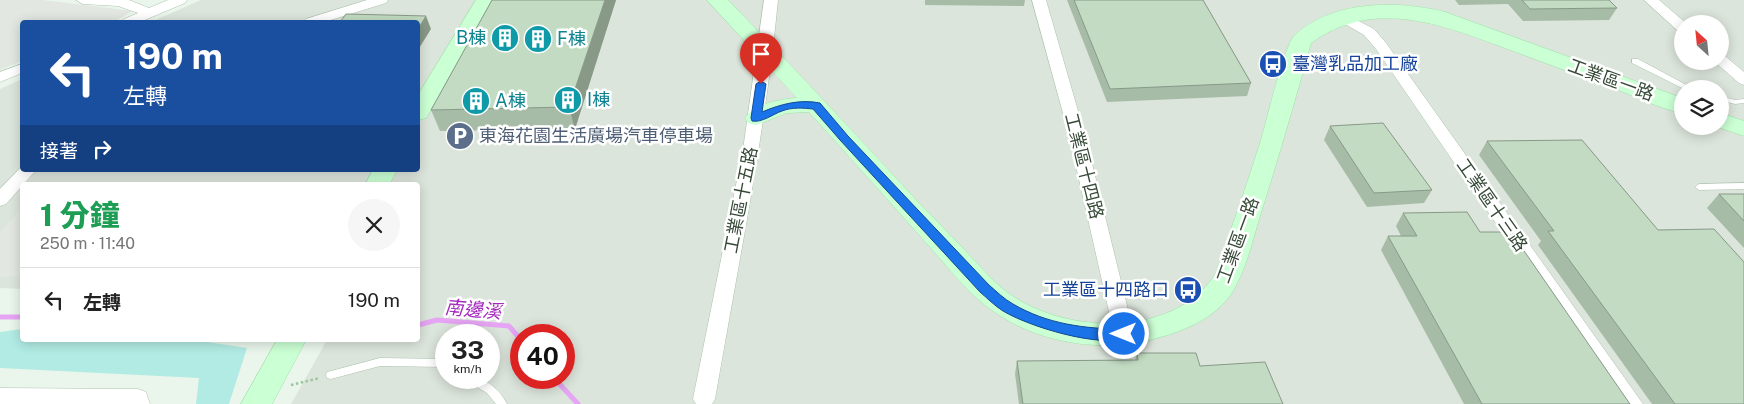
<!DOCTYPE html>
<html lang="zh-TW">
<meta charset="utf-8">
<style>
:root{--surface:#fff;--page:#f6f6f6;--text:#222;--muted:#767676;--line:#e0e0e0}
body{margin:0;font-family:"Public Sans","Noto Sans TC",sans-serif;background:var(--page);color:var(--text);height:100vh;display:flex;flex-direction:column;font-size:19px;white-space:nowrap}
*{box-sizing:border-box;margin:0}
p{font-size:16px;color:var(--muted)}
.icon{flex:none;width:28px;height:28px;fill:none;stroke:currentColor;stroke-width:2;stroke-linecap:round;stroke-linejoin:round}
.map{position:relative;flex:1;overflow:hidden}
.drawer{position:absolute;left:20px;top:182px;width:400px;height:160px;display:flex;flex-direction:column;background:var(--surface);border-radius:5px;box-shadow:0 2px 12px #0003}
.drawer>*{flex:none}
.guide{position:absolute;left:20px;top:20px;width:400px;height:152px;border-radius:5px;box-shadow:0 2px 12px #0003;background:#1a4fa0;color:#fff;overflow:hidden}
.needle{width:32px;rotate:333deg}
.tools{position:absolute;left:1674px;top:15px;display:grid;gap:10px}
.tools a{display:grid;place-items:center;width:55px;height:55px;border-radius:50%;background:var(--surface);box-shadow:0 2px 12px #0003;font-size:25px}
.speed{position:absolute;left:435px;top:324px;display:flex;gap:10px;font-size:25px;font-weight:700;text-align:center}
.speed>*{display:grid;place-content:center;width:65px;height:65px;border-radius:50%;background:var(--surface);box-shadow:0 2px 12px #0003;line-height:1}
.speed small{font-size:12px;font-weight:400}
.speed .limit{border:8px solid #d22;background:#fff;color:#111}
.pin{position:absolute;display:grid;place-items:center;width:42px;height:42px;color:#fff;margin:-51px -21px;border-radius:50% 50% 50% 0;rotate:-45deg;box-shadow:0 0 5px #0007}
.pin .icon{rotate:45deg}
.me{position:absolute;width:55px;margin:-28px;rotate:270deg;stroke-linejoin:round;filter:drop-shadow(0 0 4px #0008)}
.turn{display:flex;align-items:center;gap:18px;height:105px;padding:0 20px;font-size:22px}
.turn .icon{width:65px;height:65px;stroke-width:2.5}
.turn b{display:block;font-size:35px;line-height:42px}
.then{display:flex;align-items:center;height:48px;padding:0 20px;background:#0003;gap:10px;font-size:19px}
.round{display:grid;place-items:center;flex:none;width:52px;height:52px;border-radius:26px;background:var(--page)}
.summary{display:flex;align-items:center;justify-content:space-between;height:85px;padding:0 20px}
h1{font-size:30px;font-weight:800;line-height:38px;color:#1e9e55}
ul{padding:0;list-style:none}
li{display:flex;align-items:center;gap:15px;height:65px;padding:0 20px;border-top:1px solid var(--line)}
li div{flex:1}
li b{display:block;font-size:19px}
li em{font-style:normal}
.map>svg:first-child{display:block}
.industrial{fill:#dce5db;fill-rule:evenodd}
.green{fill:#b1ebe3}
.parking{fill:#e2e7e2}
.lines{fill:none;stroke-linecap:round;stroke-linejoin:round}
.stream{stroke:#e6a5f4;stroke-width:5}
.lane-casing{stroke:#acc2ae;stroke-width:1}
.street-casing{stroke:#acc2ae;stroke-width:1}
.secondary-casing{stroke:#9ee1a8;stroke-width:1}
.path{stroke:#9cc49f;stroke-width:2.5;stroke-dasharray:2.5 2.5;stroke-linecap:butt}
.lane{fill:#fff;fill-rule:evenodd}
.street{fill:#fff;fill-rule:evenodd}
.secondary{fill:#cbffd4;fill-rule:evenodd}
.wall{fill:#a7bca7}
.shaded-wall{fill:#898}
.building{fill:#c2dbc2;stroke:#898}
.route{fill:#1a73e8;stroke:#114b97}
.labels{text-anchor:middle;stroke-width:5;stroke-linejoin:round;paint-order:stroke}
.culture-label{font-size:18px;fill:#0d838f;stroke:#fff;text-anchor:start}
.transit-label{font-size:18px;fill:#164399;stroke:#fff;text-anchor:start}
.street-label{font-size:18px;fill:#374a38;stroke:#fff}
.service-label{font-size:18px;fill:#4e5e75;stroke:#fff;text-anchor:start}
.water-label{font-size:19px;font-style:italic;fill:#a42abd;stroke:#fff}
</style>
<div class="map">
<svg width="1744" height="404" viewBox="0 0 1744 404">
<rect width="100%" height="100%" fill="#eaf6eb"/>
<path class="industrial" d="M201,0H1744V404H291L327,340H418V185H22V289L0,288V89L22,79V170H418V22H151ZM1682,24H1720V61H1682ZM1682,89H1720V126H1682ZM446,335H489V378H446ZM521,335H564V378H521Z"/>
<path class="green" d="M22,329V340H194L247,348L229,404H196L199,378L0,368V332Z"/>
<g class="parking">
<path d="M0,0H42L133,11L113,22H22V61L0,70Z"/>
<path d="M22,207V276L0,277V233Z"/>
</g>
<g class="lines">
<g class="stream">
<path d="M0,317H22"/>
<path d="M418,325L437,320L509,326L521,340"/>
<path d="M554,378L578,404"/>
</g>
<defs>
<g id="lane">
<path d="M1632,59H1638L1694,89H1684L1632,63Z"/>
<path d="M1720,96L1735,100L1744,99V103L1735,104L1720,100Z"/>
<path d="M1744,183V189L1699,190L1695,187L1699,184Z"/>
<path d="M380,358L446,359V367L380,366L331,379L327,378L326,375L327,372L331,371Z"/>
<path d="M466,378C484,376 499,388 507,404H496L487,393L467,381Z"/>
</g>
<g id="street">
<path d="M76,0H129L149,8L168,0H187L185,3L140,22H122L124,19L138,13L118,6L83,4Z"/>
<path d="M367,0H388L386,3L324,22H304L306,19Z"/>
<path d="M764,0H778C765,134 738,266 715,399L712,404H696L693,399L743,150Z"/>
<path d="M1032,0H1046L1085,135L1134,334L1131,340L1124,342L1117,340L1114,334L1069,135Z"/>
<path d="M1644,0H1659L1687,24H1682V31L1677,30Z"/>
<path d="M1343,13L1374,29L1386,43L1643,404H1620L1376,49L1364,35L1338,20L1336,17Z"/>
<path d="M1720,55L1725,56L1744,72V85L1739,83L1715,62L1720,61Z"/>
<path d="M22,64V73L0,82V72Z"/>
<path d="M22,166V170H36L6,204L0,206V189Z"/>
<path d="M0,388L138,389L146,392L150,404H0Z"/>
</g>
<g id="secondary">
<path d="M476,0H496L429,113L426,118L418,120V95Z"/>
<path d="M707,0H728C792,66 854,133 917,201C936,220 954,239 972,258C985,272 998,287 1014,297C1071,334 1175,338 1216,273C1231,229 1247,185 1261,140C1266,122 1285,45 1294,36C1332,0 1397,0 1445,12L1682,98V113C1661,109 1639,98 1618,90C1578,75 1537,60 1497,45C1433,21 1370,0 1311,43C1295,101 1278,159 1260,216C1252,242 1246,271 1231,294C1214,319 1182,332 1153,339C1101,353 1038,343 993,311C968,294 949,268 929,246C889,201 849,156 809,112L787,113L756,125L748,123L745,118C754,104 781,99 797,98Z"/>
<path d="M1720,113L1744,121V136L1715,126H1720Z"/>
<path d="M373,170H397L389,185H365Z"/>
<path d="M277,340H306L272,404H241Z"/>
</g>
</defs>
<use href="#lane" class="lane-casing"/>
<use href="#street" class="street-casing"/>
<use href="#secondary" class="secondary-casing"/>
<path class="path" d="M291,385L320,378"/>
<use href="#lane" class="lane"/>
<use href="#street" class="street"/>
<use href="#secondary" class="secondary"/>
</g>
<g class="wall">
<path d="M492,0H616L575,129L440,131L431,110Z"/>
<path d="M925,0H1025L1024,6L925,5Z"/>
<path d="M1067,0H1203L1251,83L1247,96L1107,102Z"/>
<path d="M1455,0H1609L1617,8L1609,20L1523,21L1508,4L1459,5Z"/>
<path d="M1330,126L1432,190L1424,203L1367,207L1324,140Z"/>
<path d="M1487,141L1658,230L1744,404H1652L1538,245L1541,241L1479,155Z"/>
<path d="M1719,194H1744V248L1707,208Z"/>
<path d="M1403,213L1480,232L1630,404H1464L1381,250L1388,236H1401L1396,226Z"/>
<path d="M1137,353L1200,366L1283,404H1019L1015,374L1017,361L1135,360Z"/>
</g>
<g class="shaded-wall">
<path d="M605,0H616L575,129L569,107Z"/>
<path d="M426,16L431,29L418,50V29Z"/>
</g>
<g class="building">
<path d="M492,0H605L569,107L431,110Z"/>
<path d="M1074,0H1203L1251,83L1110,89Z"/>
<path d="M1522,0H1609L1617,8L1530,9Z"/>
<path d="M346,14L426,16L418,29V22H340Z"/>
<path d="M1383,123L1432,190L1374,193L1330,126Z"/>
<path d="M1582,140L1658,230L1714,229L1744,262V404H1675L1548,231H1554L1487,141Z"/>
<path d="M1719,194H1744V221Z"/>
<path d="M1467,212L1480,232H1511L1630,404H1482L1388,236H1417L1403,213Z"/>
<path d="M1137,353H1196L1200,366L1265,362L1283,404H1023L1017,361L1138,360Z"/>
</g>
<path class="route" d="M761,81L766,84L762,112C781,104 800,99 820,103L848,136L989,285C996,291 1004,299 1013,304C1047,324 1085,329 1124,329L1129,331L1131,334L1129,338C1099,348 1030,327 1003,311C995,306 987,298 980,292L840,140L813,109C803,108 792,107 782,111C773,114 762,123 752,121L751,118L756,84Z"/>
<defs>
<symbol id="building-disc" viewBox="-11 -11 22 22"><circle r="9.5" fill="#0f9aa8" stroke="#fff"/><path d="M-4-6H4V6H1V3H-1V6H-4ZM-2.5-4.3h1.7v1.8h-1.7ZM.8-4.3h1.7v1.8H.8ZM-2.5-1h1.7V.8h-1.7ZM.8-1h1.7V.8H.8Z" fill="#fff"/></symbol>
<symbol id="bus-disc" viewBox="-11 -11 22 22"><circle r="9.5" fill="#1a4fb4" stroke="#fff"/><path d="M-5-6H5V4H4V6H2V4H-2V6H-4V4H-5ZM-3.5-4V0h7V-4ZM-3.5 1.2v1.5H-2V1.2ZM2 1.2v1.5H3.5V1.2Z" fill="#fff"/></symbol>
<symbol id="parking-disc" viewBox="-11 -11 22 22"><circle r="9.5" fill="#5c6f8a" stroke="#fff"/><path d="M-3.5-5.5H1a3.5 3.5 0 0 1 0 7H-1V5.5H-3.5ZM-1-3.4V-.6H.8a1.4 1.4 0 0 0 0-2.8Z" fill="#fff"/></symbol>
</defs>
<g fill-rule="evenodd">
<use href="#building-disc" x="489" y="22" width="32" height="32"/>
<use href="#building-disc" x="522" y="23" width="32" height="32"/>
<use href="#bus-disc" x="1257" y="48" width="32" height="32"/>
<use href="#building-disc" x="552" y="84" width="32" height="32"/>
<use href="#building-disc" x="460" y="85" width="32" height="32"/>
<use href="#parking-disc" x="444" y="120" width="32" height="32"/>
<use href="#bus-disc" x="1172" y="274" width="32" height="32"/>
</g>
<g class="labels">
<g class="culture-label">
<text x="486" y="44" text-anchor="end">B棟</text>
<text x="557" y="45">F棟</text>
<text x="587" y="106">I棟</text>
<text x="495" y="107">A棟</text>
</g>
<g class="transit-label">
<text x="1292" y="70">臺灣乳品加工廠</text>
<text x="1169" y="296" text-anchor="end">工業區十四路口</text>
</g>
<g class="street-label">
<text transform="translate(1611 80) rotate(20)" y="6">工業區一路</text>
<text transform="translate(1084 166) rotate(76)" y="6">工業區十四路</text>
<text transform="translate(741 200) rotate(-79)" y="6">工業區十五路</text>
<text transform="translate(1492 205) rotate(55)" y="6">工業區十三路</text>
<text transform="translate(1238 240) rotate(-70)" y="6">工業區一路</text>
</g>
<g class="service-label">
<text x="479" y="142">東海花園生活廣場汽車停車場</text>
</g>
<g class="water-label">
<text transform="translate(473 309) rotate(5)" y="7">南邊溪</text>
</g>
</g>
</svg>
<div class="tools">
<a><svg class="needle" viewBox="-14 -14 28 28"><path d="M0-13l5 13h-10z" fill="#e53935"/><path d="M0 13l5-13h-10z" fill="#767676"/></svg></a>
<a><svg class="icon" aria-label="layers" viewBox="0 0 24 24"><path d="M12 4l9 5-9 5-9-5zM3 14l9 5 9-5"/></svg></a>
</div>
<div class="speed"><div>33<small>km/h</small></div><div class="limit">40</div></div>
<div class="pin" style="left:761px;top:84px;background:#d93025"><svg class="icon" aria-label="arrive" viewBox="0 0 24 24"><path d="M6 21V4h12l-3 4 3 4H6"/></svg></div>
<svg class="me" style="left:1124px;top:334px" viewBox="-20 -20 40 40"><circle r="17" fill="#1a73e8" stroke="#fff" stroke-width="3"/><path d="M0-11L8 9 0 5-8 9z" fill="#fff"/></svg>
<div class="guide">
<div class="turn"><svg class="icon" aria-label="left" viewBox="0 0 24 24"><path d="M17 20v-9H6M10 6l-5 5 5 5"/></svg><div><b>190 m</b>左轉</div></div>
<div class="then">接著<svg class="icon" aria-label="right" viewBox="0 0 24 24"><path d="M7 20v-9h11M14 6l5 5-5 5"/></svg></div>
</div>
<section class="drawer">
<div class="summary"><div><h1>1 分鐘</h1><p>250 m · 11:40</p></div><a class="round"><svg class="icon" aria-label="close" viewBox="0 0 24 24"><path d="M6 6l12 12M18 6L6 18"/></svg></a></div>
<ul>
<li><svg class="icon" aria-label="left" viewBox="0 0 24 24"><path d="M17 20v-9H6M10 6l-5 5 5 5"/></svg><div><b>左轉</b></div><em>190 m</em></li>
</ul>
</section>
</div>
